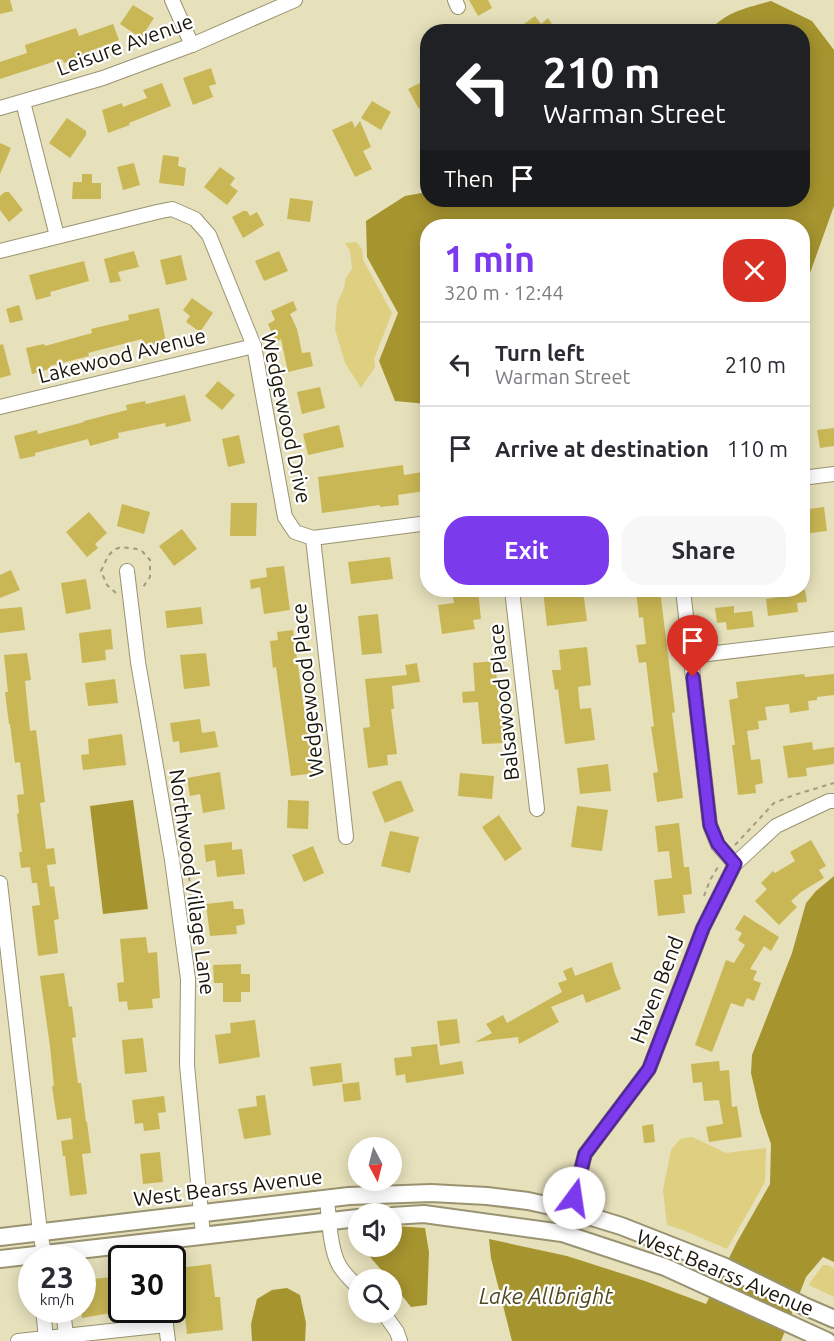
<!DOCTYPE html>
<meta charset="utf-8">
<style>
:root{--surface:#fff;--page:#f7f7f7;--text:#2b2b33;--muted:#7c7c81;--line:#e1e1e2;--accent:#7c3aed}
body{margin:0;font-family:Ubuntu,sans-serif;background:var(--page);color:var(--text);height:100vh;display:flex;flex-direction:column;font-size:22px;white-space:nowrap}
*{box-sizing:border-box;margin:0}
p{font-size:20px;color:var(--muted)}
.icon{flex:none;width:33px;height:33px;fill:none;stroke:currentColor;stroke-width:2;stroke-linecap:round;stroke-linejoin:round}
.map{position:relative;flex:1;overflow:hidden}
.drawer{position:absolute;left:420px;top:219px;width:390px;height:378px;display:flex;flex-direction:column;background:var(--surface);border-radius:24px;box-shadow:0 3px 15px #0003}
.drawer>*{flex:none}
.top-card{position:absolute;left:420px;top:24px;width:390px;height:183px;border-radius:24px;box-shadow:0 3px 15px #0003;background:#202124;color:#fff;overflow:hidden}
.needle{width:39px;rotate:173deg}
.tools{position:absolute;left:348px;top:1137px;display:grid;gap:12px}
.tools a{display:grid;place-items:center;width:54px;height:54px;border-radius:50%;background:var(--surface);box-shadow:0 3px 15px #0003;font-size:30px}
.speed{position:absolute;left:18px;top:1245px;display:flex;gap:12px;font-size:30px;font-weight:700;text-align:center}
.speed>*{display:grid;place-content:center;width:78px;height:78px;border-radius:50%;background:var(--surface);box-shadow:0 3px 15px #0003;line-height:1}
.speed small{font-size:15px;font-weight:400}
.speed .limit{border:3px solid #111;border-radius:9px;background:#fff;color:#111}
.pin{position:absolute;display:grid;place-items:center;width:51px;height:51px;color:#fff;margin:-62px -26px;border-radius:50% 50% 50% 0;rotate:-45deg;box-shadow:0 0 6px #0007}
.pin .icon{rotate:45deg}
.me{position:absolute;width:66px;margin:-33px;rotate:14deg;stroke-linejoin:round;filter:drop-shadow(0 0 4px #0008)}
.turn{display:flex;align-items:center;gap:21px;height:126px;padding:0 24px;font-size:27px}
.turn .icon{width:78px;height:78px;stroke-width:2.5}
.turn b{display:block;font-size:42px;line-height:51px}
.then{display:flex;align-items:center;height:57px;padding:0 24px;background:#0003;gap:12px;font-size:22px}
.round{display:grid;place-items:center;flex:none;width:63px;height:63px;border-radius:24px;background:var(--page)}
.summary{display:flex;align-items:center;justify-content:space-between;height:102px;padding:0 24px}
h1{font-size:36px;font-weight:700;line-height:45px;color:var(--accent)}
.primary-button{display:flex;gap:12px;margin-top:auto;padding:12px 24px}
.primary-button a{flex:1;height:69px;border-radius:24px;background:var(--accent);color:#fff;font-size:24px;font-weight:700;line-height:69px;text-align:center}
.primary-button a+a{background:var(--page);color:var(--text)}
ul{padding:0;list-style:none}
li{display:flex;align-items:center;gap:18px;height:84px;padding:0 24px;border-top:2px solid var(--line)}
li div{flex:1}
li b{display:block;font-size:22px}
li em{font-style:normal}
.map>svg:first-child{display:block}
.green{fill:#decf81}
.water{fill:#a6942f}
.building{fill:#c9b755}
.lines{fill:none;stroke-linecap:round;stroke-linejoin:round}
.minor-casing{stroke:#999371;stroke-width:16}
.major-casing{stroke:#999371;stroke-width:20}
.path{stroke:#a19c7f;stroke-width:2;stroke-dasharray:4.5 4.5;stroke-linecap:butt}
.minor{stroke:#fff;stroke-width:14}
.major{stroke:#fff;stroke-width:16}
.route-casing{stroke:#51269a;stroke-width:15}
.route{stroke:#7c3aed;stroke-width:10}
.labels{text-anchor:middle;stroke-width:4.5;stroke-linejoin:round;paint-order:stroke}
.street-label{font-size:21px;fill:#1a170a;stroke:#fff}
.water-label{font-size:22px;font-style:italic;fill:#504920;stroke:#fff}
</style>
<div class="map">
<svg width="834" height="1341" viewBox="0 0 834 1341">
<rect width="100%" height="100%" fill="#e6e0bb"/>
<g class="green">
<path d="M356,242L362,249L363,260L392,313L374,359L375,367L361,388L345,363L335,329L337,304L344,288L346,278L352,269L350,251L345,243Z"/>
<path d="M692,1137L726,1153L766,1148L765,1182L727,1249L683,1230L667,1225L663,1190L671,1150L680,1139Z"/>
<path d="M823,1265H827L834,1268V1297L809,1285L811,1281Z"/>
</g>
<g class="water">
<path d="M771,1L812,21L834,50V206L810,273L803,317L802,226H428L427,404L395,401L379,361L398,313L367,257L366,221L405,196L427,192L428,200H802V32L709,31C727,11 746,8 771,1Z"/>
<path d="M133,800L148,909L103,914L90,806Z"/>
<path d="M834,876V1262L823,1257L806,1277L781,1341H512L491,1258L489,1239L567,1256L645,1281L706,1304L737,1242L770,1184L771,1144L760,1112L751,1073L752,1055L792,953L806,903L816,891Z"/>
<path d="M396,1226L425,1228L429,1252L427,1305L411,1307L392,1283V1280L389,1279L365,1251L364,1247L392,1246V1227Z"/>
<path d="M287,1288L300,1295L306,1323L305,1341H252L251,1324L257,1299L272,1290Z"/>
</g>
<g class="building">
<path d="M0,0H10L13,11L0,14Z"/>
<path d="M469,0H488L492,8L478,16Z"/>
<path d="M133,5L154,18L141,38L120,24Z"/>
<path d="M535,16L541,24L548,18L557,32H513Z"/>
<path d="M113,24L119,40L85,53L86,55L64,63L62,59L0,79V62L27,53L25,45L76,28L79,36Z"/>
<path d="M211,68L216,84L209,86L213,97L193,105L183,78Z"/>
<path d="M428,79V104L419,109L408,89Z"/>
<path d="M162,83L171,106L129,123L130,125L108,133L102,110L122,103L123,107L147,98L143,90Z"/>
<path d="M372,101L391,112L381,130L361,118Z"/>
<path d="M67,118L86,131V135L70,158L49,143Z"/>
<path d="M352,121L355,128L360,121L371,147L363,151L372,169L355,177L332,130Z"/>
<path d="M0,143L11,148L0,174Z"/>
<path d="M163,155L179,157L178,166L186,168L184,186L159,183Z"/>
<path d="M134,163L140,185L123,190L117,167Z"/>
<path d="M220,167L235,178L230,185L238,191L227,205L204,187Z"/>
<path d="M82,174H92V183H101V199H72L73,182H82Z"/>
<path d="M5,192H9L23,210L9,222L0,210V196Z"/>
<path d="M290,198L313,201L310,222L287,219Z"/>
<path d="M243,211H247L250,216L257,212L264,225L243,238L232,217Z"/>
<path d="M134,251L139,267L118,272L121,281L110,283L104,259Z"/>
<path d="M279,251L288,271L264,281L255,261Z"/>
<path d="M181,255L187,280L166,285L160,260Z"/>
<path d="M84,261L89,281L50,292L51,296L36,300L29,275Z"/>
<path d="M192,298L213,313L200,332L186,322L190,316L183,310Z"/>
<path d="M293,301L297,310L290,314L297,329L302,353L310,352L313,366L288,372L281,339L276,342L268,324L275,320L271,311Z"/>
<path d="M19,305L23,320L10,323L6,309Z"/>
<path d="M159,308L166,342L143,347L142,339L88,353L89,356L50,366V369L32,374L26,348L44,344L45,346L92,333L91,329L129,320L128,315Z"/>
<path d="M3,344L11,375L0,378V345Z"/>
<path d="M218,381L235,395L222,410L205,396Z"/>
<path d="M320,387L325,408L302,414L297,392Z"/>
<path d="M185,395L191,421L166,427L165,423L118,433L119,438L90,446L88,439L35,453V456L20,459L14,436L37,430L38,434L84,422V421L127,410L126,405L145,401L146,404Z"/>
<path d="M339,425L344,447L308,455L303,434Z"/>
<path d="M834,428V446L820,448L817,430Z"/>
<path d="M239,435L245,463L228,467L222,439Z"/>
<path d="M403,465L404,475L423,472L425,491L398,495L399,505L380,507V505L322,513L318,477Z"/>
<path d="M231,503H257L256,536H230Z"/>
<path d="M122,504L150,512L144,534L117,526Z"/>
<path d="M824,507L827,531L802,534V510Z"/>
<path d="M89,512L107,533L95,544L98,548L87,557L66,532Z"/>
<path d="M182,529L197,549L174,566L159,546Z"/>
<path d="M390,557L393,579L351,584L348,562Z"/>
<path d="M284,566L290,610L264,614L260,587L251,589L250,580L267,577L266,568Z"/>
<path d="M11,570L20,590L0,598V575Z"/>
<path d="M86,579L91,609L66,614L61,583Z"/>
<path d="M452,590H478L481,619L473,620L475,629L442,634L438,605L454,603Z"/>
<path d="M558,590H583L587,621L547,626L543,591Z"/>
<path d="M636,590H660L675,712L672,713L683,798L657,802L653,773L658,772L651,727L654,726L646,662L639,663L636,645L646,644L643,617L639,618Z"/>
<path d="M785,590H805L807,602L797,603L798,612L768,616L766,599L786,596Z"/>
<path d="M734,606V613L752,611L754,627L727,630L726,622L717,623L715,608Z"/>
<path d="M22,607L25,630L0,633V609Z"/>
<path d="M201,607L203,624L167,628L165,611Z"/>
<path d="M378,614L382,653L362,655L358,616Z"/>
<path d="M111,629L113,649L105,650L106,660L82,663L79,633Z"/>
<path d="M293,630L307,731L310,730L316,773L291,776L276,667L273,668L270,641L278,640L277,632Z"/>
<path d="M587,647L591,685L578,687L580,709L591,708L595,740L565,744L558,689L555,690L552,670H561L559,650Z"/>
<path d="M27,653L31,680L25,681L30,731L36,730L45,802L40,803L46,849L54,848L56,864L47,865L50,887L54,886L59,919L54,920L58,953L38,956L32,906L40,905L37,883H32L30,867L21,868L19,852H22L17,814L19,813L17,795L24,794L20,762L15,763L10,724H9L5,692H8L4,655Z"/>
<path d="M206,653L210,686L184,689L180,655Z"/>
<path d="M495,661L500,708H502L505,743L482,744L478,702L463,703L462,692L475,691L473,663Z"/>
<path d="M417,663L420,682L392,686L394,709H391L397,754L387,755L388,765L368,768L363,728L370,727L365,679L407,675L405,665Z"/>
<path d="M804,674L805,677L834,674V695L817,697V700L808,701L809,710L790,713L789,704L765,707L767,720L758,721L759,729L747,731L751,760L760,759L763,783L755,785L756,793L738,795L732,745H735L729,700L738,698L736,682Z"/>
<path d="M115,679L118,703L88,706L85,683Z"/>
<path d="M200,719L202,733L215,731L218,747L180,753L179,741L173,742L170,723Z"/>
<path d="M122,734L126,765L83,770L81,755L89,754L88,739Z"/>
<path d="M812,742L813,750L834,747V764L806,768L807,776L788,778L783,746Z"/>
<path d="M608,764L611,791L580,794L577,768Z"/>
<path d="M220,772L225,809L203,813L200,794L190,796L187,778Z"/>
<path d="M460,773L494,776L492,799L458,796Z"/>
<path d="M397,781H401L414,811L385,823L372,792Z"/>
<path d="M288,800L309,801L308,829L287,828Z"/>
<path d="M577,806L608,810L602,851L571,847Z"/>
<path d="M499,815L522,849L505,861L482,827Z"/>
<path d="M679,823L684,867H689L692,894L683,895L685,913L658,916L654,880L672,878L669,851L658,852L655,826Z"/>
<path d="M390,831L419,837L410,873L381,866Z"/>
<path d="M811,840L826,866L819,870L824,878L801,892L791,901L797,907L779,925L755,901L767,889L761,883L773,871L775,873L795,861L790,852Z"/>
<path d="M232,842V850L242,849L245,874L217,877L215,860L206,862L204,845Z"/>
<path d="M313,846L324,873L304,882L292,855Z"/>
<path d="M233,901L234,909H243L245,924L236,926L237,934L210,936L206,904Z"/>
<path d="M744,915L779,937L771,951L764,946L750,969L757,971L753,980L761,983L754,1001L747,998L743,1007L731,1003L712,1052L695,1045L726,960L734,963L745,945L738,940L742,933L735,929Z"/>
<path d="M146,937L148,953L157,952L160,998L152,999L153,1008L128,1010L127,1001L119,1002L117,983L124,982L120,939Z"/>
<path d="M612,962L614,971L621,989L586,1003L583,994L551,1007L559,1022L519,1044L518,1037L475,1042L492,1033L486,1024L503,1015L507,1023L562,992L558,983L567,980L563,971L572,967L575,976Z"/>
<path d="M241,964V974H250V992H241V1002H223V983H214L213,965Z"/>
<path d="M64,973L69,1007L72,1006L76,1037L72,1038L78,1083H81L82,1090L86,1122H87L91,1153L82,1154L87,1194L70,1196L65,1156H63L61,1141L73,1139L71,1118L57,1120L52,1086H54L50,1046L40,976Z"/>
<path d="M457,1019L460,1043L440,1046L437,1021Z"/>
<path d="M255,1020L260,1057L219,1064L215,1035L231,1033L230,1023Z"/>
<path d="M143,1038L147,1072L125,1074L122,1040Z"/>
<path d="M437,1044L440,1065L462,1061L464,1074L406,1083L405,1074L396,1076L394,1058L412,1056L411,1047Z"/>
<path d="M719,1061L720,1071L729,1070L732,1107L737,1106L742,1137L709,1142L706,1127L723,1124L719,1100L704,1101L702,1082L693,1083L691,1064Z"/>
<path d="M341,1063L343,1082L313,1086L310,1067Z"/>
<path d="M359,1082L361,1100L344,1102L342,1084Z"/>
<path d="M265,1095L271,1135L244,1139L238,1109L257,1106L256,1096Z"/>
<path d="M164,1096L166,1112L158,1113L160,1129L144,1131L143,1123L135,1124L132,1100Z"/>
<path d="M653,1124L655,1142L644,1143L642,1126Z"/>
<path d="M160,1152L163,1182L143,1184L140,1154Z"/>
<path d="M211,1264L215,1297H220L223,1330L187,1334L184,1308H186L183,1281L181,1282L179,1268Z"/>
<path d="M122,1276V1311L82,1318V1280Z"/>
</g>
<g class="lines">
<defs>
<g id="minor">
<path d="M172,0L192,45"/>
<path d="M455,0L458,7"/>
<path d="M23,102L57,236"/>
<path d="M0,108L103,78L192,45L295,0"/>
<path d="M0,251L157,212L172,209L195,219L209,235L254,346L285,517L295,532L313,538L428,523"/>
<path d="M0,407L254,346"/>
<path d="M802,478L834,474"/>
<path d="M313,538L346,837"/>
<path d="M127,571L138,662L172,860L188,979L187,1065L203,1235"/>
<path d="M512,590L537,809"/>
<path d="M683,590L710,825L718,845L735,864"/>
<path d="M691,656L834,639"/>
<path d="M0,883L40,1232L45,1258"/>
<path d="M327,1199C329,1218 330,1249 339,1265C344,1274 351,1280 358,1287"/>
<path d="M562,1233L574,1198L585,1154L649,1069L703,928L735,864L776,826L829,801H834"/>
<path d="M43,1310L46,1338"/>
<path d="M63,1310L66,1335"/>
<path d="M165,1310L166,1325"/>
<path d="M383,1312L397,1332L400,1341"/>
<path d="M18,1341L166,1325L168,1341"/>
</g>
<g id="major">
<path d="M392,1216L424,1214L562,1233L665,1267L827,1341"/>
<path d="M0,1237L349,1196L431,1193L487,1196L528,1201L569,1210L621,1226L723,1266L804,1306L834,1319"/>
<path d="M0,1259L358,1218"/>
</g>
</defs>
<use href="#minor" class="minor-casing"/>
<use href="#major" class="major-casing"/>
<g class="path">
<path d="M116,593L107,585L101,571C112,546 115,545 141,550L150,560V577L141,590"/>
<path d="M735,845L774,803L794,795L834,783"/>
<path d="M184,850L189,875L191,900"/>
<path d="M704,896L710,880L720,864"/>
</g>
<use href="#minor" class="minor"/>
<use href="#major" class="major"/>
</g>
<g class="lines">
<defs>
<path id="route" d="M574,1198L585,1154L649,1069L703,928L735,864L718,844L710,825L693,677"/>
</defs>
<use href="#route" class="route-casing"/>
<use href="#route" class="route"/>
</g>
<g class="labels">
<g class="street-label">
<text transform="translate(125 45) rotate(-20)" y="7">Leisure Avenue</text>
<text transform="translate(122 356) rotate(-14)" y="7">Lakewood Avenue</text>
<text transform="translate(286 418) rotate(78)" y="7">Wedgewood Drive</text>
<text transform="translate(308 690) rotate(-96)" y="7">Wedgewood Place</text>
<text transform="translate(504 702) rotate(-96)" y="7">Balsawood Place</text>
<text transform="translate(192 882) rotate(82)" y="7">Northwood Village Lane</text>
<text transform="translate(657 990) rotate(-69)" y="7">Haven Bend</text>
<text transform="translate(228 1188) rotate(-7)" y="7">West Bearss Avenue</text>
<text transform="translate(725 1273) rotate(23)" y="7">West Bearss Avenue</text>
</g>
<g class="water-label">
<text x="546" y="1304">Lake Allbright</text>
</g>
</g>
</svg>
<div class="tools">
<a><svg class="needle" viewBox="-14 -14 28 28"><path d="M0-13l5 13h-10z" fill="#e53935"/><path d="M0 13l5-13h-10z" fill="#7c7c81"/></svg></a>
<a><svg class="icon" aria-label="sound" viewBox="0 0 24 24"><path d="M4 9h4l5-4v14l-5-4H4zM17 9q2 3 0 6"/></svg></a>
<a><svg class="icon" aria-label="search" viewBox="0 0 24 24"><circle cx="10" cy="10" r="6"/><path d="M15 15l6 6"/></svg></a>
</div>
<div class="speed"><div>23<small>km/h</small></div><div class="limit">30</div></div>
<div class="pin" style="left:693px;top:677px;background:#d93025"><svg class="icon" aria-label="arrive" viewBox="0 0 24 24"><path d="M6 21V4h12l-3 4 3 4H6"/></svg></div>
<svg class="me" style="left:574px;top:1198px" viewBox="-20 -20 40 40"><circle r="19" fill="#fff"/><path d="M0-13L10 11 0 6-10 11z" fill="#7c3aed"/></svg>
<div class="top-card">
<div class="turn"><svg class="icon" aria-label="left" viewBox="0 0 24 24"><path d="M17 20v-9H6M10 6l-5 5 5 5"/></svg><div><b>210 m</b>Warman Street</div></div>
<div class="then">Then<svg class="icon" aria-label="arrive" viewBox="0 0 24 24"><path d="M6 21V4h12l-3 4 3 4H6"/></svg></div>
</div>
<section class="drawer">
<div class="summary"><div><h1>1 min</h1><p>320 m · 12:44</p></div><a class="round" style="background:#d93025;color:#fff"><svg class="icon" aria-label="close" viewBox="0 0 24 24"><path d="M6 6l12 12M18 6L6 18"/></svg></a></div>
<ul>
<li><svg class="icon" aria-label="left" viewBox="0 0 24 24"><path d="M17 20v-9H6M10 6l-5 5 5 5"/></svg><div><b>Turn left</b><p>Warman Street</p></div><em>210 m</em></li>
<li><svg class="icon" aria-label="arrive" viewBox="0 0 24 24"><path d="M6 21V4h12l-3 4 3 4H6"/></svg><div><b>Arrive at destination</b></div><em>110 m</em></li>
</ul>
<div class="primary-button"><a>Exit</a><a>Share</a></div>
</section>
</div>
